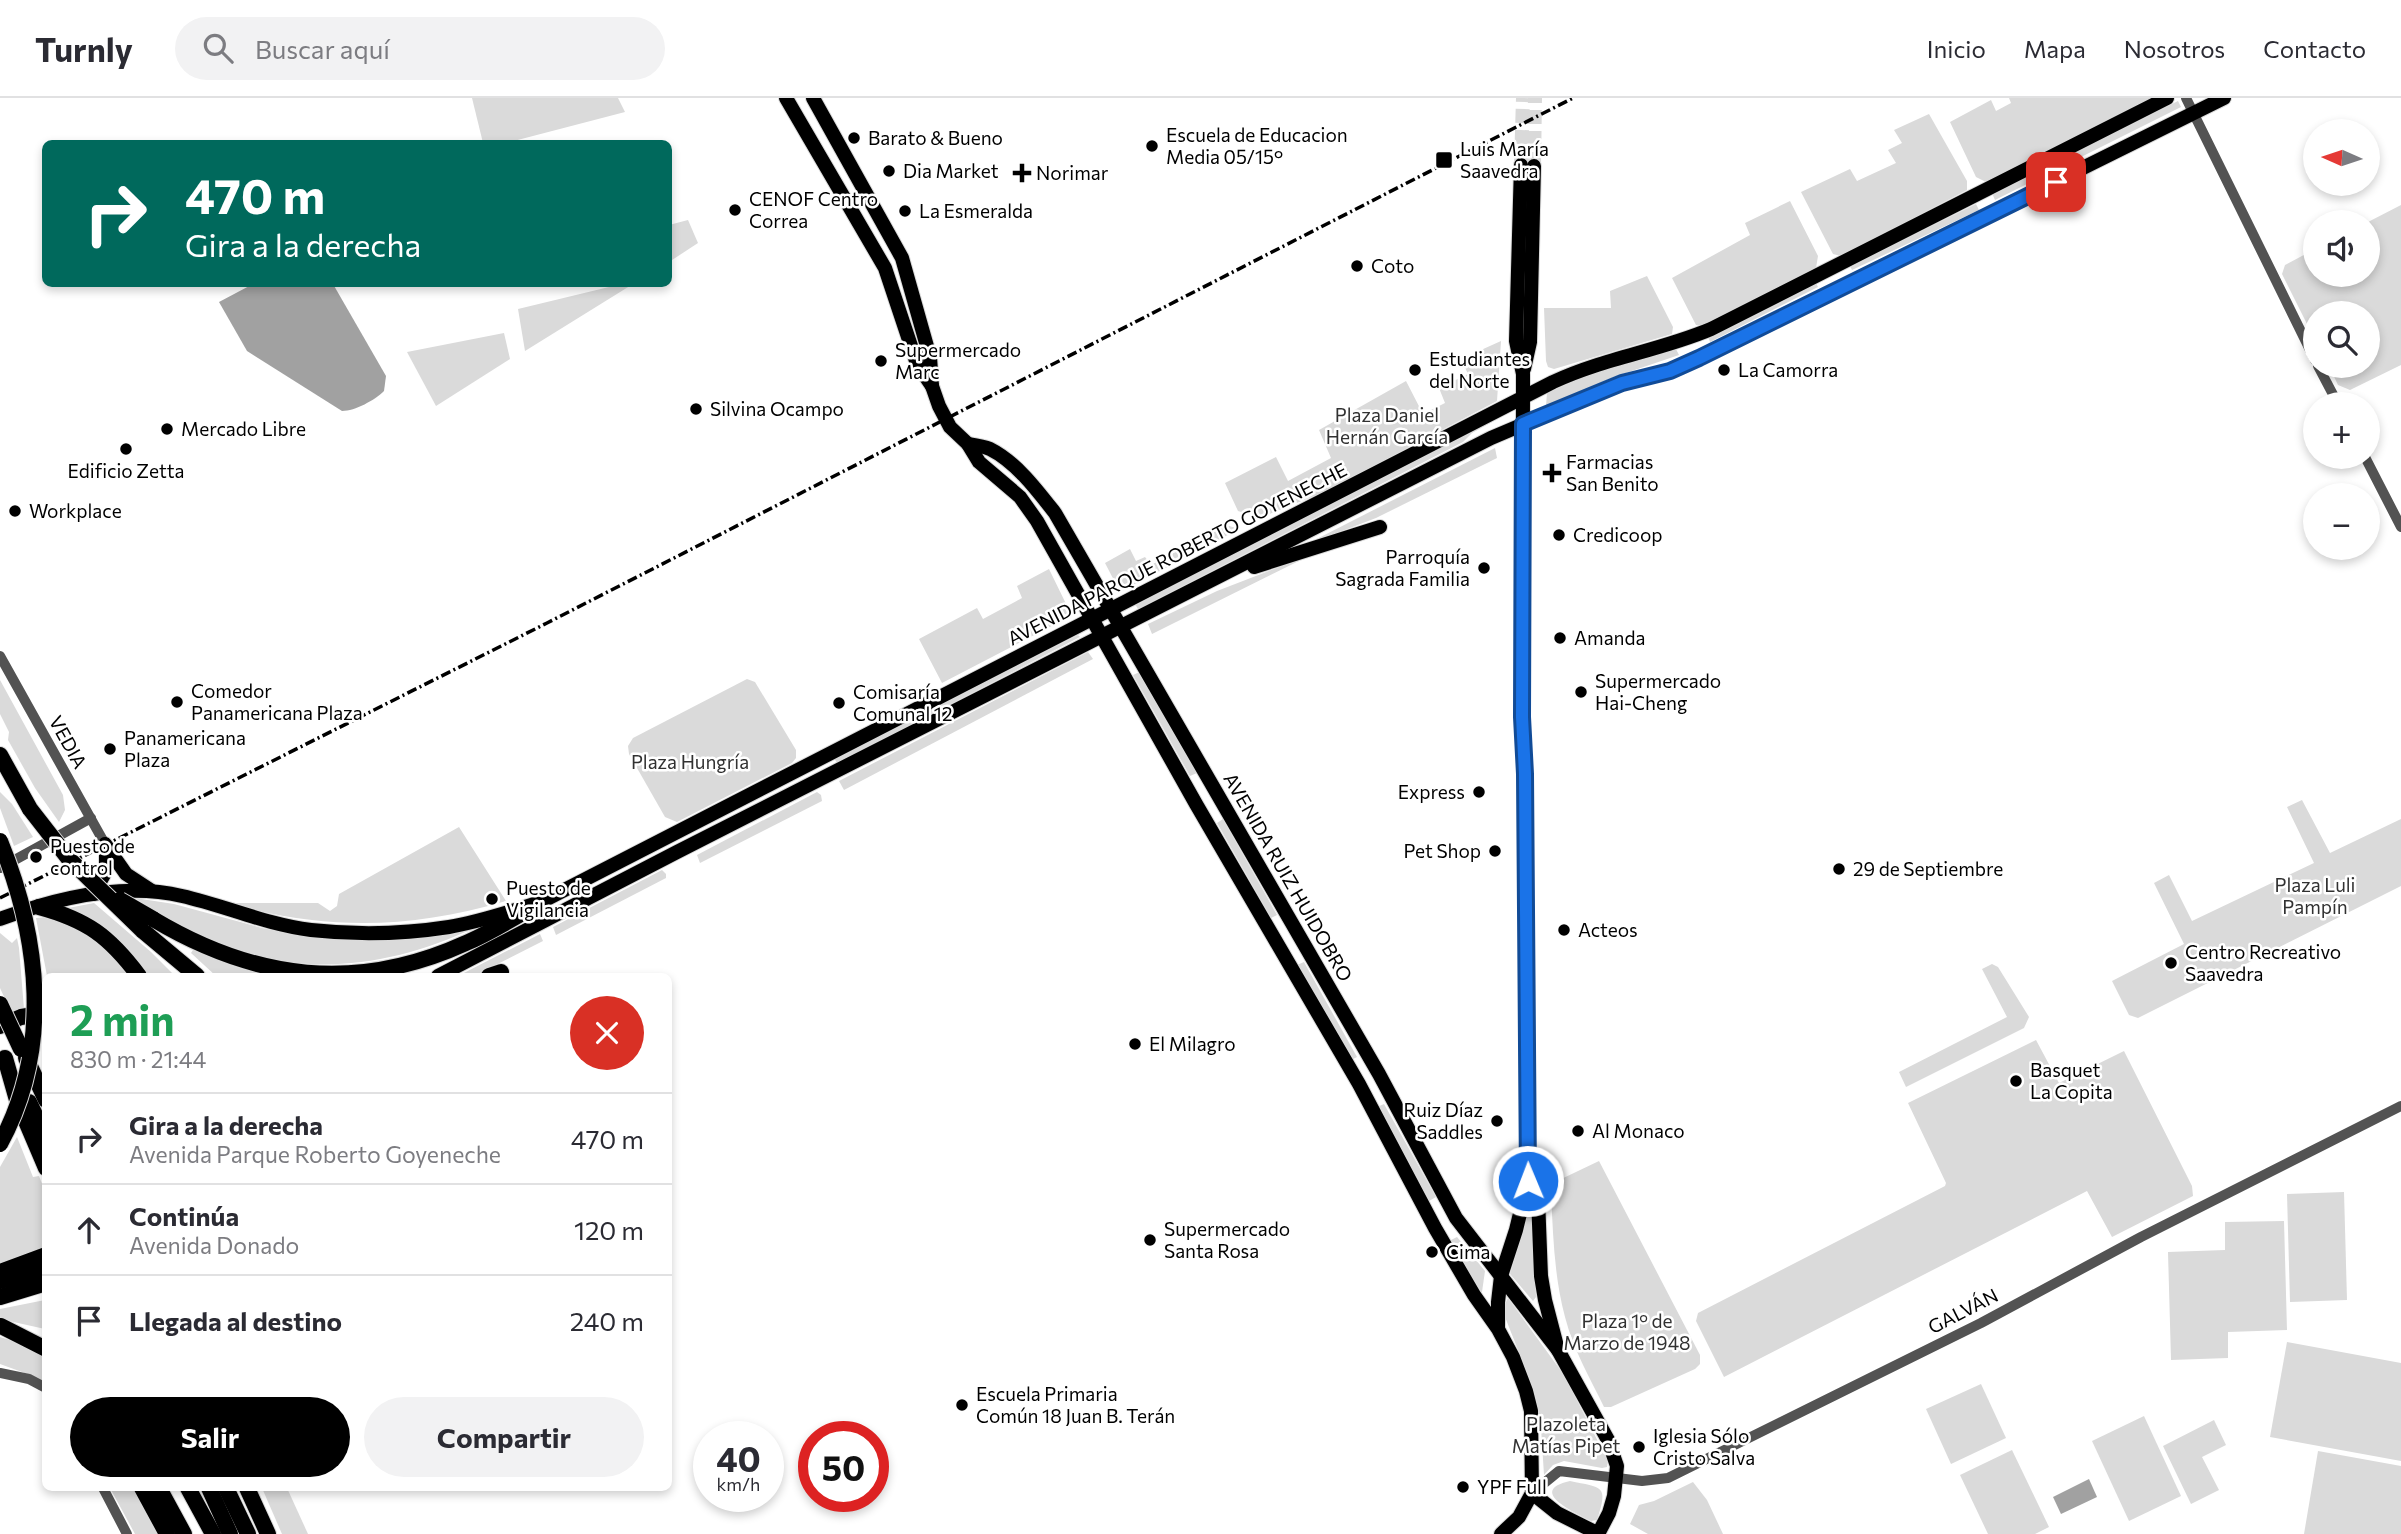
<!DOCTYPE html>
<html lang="es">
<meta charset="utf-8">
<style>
:root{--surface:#fff;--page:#f2f2f3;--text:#2b2b33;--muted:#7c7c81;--line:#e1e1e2;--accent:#000}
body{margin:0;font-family:Commissioner,sans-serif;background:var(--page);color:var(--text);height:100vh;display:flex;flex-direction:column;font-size:26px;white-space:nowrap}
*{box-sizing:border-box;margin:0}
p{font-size:23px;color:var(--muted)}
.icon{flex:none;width:38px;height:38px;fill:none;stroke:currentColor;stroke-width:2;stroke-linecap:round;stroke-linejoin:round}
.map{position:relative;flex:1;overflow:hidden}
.details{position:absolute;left:42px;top:875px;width:630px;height:518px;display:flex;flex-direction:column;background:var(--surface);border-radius:10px;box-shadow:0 4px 10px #0003}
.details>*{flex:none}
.banner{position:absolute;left:42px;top:42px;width:630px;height:147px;border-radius:10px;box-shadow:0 4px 10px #0003;background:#00695c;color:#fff;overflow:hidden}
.needle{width:46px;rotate:273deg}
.controls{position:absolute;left:2303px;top:21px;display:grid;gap:14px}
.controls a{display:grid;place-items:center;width:77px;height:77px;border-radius:50%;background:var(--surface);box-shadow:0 4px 10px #0003;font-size:35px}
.speed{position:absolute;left:693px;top:1323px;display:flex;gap:14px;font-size:35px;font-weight:700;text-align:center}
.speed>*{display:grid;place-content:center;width:91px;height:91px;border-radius:50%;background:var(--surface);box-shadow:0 4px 10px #0003;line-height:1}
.speed small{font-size:18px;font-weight:400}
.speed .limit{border:10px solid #d22;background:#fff;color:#111}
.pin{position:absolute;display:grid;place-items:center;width:60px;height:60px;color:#fff;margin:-30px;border-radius:14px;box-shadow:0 4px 10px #0006}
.me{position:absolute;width:77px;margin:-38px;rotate:359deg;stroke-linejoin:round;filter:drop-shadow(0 0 5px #0008)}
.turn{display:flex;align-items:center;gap:24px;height:147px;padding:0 28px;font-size:32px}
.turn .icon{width:91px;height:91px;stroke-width:2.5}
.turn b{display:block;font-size:49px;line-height:60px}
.round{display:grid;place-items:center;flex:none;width:74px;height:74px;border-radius:37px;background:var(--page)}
.head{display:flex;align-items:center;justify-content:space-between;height:119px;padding:0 28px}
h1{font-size:42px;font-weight:700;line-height:52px;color:#1e9e55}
.button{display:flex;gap:14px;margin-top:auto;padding:14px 28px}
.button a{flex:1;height:80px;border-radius:42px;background:var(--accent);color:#fff;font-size:28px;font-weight:700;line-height:80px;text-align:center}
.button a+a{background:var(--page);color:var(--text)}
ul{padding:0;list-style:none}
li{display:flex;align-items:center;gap:21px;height:91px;padding:0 28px;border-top:2px solid var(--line)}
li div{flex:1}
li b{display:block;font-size:26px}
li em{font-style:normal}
header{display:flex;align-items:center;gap:42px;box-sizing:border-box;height:98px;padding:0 35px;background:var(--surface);border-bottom:2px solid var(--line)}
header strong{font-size:33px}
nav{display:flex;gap:38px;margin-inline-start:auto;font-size:24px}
.search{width:490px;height:63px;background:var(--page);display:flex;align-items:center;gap:18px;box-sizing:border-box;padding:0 24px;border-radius:38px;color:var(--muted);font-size:26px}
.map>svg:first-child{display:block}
.green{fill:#dadada}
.water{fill:#a1a1a1}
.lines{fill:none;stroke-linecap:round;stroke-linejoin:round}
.major-tunnel{stroke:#d9d9d9;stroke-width:14;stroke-dasharray:14 7;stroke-linecap:butt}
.major-casing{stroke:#dbdbdb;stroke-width:16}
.highway-casing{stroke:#dbdbdb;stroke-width:18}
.minor{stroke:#535353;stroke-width:10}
.major{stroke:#000;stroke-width:14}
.highway{stroke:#000;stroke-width:16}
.rail{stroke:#000;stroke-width:3.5;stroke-dasharray:10 3.5 2 3.5;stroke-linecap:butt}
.highway-bridge-casing{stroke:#dbdbdb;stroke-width:18;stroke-linecap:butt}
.highway-bridge{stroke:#000;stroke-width:16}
.route-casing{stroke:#114b97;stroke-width:18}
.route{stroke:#1a73e8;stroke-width:12}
.poi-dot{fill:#000;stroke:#fff;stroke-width:2.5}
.labels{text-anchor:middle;stroke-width:5;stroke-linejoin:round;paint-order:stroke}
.poi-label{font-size:19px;fill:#000;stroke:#fff;text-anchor:start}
.park-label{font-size:19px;fill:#313131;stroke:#fff}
.street-label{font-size:19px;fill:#000;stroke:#fff}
</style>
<header>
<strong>Turnly</strong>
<div class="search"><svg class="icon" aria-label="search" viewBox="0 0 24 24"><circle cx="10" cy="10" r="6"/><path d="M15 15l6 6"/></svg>Buscar aquí</div>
<nav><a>Inicio</a><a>Mapa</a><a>Nosotros</a><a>Contacto</a></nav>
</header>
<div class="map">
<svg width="2401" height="1436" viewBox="0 0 2401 1436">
<rect width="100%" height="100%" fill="#fff"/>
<g class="green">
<path d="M472,0H618L625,14L506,45H483Z"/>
<path d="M2009,0H2154L1986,84L1976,79L1950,24L1991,2L1996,13L2011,5Z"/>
<path d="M2178,3L2181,9L1995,102L1992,95Z"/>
<path d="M1929,16L1967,83V92L1841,158L1833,156L1801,94L1850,71L1857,83L1896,65L1888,52L1902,45L1894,32Z"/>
<path d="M1790,103L1818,158L1816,170L1703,228L1696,227L1672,180L1750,137L1745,125Z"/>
<path d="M1976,106L1979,112L1852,172L1850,168Z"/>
<path d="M2401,107V267L2350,292L2338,287L2329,268H2368V215H2315V242L2282,176L2285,167L2315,151V177H2368V124Z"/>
<path d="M688,122L698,145L669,164V127Z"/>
<path d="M1647,178L1673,229L1672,236L1554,271L1548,269L1546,263L1544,210H1611L1610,193Z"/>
<path d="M1816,185L1818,189L1710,244L1708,238Z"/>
<path d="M608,186H633L525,253L518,211L609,189Z"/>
<path d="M504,235L510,261L436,308L407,254Z"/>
<path d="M1501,243L1497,303L1324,394L1262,419L1254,418L1238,413L1225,385L1276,359L1288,383L1331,360L1319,332L1406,283L1423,316L1445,305L1439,290L1468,276L1461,261Z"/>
<path d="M1676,251L1679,257L1614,279L1546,308L1547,295L1606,269Z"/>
<path d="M1492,322V324L1472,335L1463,344L1138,511L1135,506Z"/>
<path d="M1495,350L1497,360L1376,420L1303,448Z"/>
<path d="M1226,427L1239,431L1122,493L1118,490L1105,465L1130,451L1136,463L1145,459L1151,467Z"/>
<path d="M1313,456L1152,536L1148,526L1217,493Z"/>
<path d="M1049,471L1070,514L1069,519L942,585L919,541L977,510L983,521L1022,500L1017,488Z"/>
<path d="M1078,537L1080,539L837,665L834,660Z"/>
<path d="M1088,554L1093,561L844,692L839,683Z"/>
<path d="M1142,573L1197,675L1190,678L1133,577Z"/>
<path d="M747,581L755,584L796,652V660L792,665L677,724L665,719L629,656L628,648L633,640Z"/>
<path d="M0,582L63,697L65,712L59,724L35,690L8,642L9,634L0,616Z"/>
<path d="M0,694L12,706L33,739L14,748L0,710Z"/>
<path d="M817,694L821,697L822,703L700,765L697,757Z"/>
<path d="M2302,702L2330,755L2401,721V788L2138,920L2129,917L2112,883L2184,846L2154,785L2169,777L2192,823L2314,765L2287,709Z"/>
<path d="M1223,721L1277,817L1271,820L1217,725Z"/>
<path d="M459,729L506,803C406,832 326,832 226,805H318L330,813L337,808L339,796Z"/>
<path d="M662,772L666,776V780L556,837L553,829Z"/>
<path d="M135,800L174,806L262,830L292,836L474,830C383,873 288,881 195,837C174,827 154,813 135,800Z"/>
<path d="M94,805L151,854L175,878H147C125,850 100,825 68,810Z"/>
<path d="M46,819C82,825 108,851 131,878H47L36,820Z"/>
<path d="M0,835L12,845L17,840L19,850L24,911L11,914L0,890Z"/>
<path d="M540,836L543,843L474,878H458Z"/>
<path d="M193,852L243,871L278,878H216L191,855Z"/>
<path d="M1304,864L1357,959L1351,962L1297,867Z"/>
<path d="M1992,866L1998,869L2029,919L2024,930L1906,989L1899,974L2007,919L1982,871Z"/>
<path d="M2036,942L2059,985L2124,953L2192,1088L2193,1098L2112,1139L2087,1093L1724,1279L1696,1223L1698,1215L1945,1088L1946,1085L1908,1005Z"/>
<path d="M1384,1006L1436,1099L1429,1103L1377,1009Z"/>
<path d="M17,1039L33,1079L39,1078L45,1093V1149L0,1167V1069Z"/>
<path d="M1599,1063L1700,1257V1266L1695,1271L1611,1309H1604C1590,1280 1573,1251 1565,1219C1554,1178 1553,1136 1551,1094L1555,1084Z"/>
<path d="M2344,1094L2347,1202L2290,1204L2287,1096Z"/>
<path d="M1532,1103L1536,1199L1533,1203L1510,1176Z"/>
<path d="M2284,1123L2287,1232L2228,1234V1260L2171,1262L2168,1154L2225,1152V1124Z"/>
<path d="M1457,1139L1485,1173L1482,1194L1478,1195L1449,1143Z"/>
<path d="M1508,1200L1564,1277L1608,1363L1607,1369L1602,1370L1564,1363L1553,1367L1544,1377L1541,1330L1531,1285L1505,1219V1206Z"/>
<path d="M45,1202V1231L0,1221V1211Z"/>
<path d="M0,1239L30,1248L45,1257V1286L33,1278L0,1266Z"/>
<path d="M2287,1244L2401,1265V1363L2270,1339Z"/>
<path d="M1981,1286L2006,1340L1951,1366L1926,1311Z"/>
<path d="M2144,1318L2181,1398L2129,1423L2092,1343Z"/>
<path d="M2214,1322L2226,1347L2202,1359L2219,1392L2191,1406L2163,1348Z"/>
<path d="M2012,1352L2049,1429L2035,1436H1988L1960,1377Z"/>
<path d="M2318,1353L2401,1368V1436H2304Z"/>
<path d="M1570,1383C1602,1390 1609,1386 1597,1422L1591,1423C1578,1416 1525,1393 1570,1383Z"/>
<path d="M1693,1384L1707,1402L1723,1436H1648L1630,1426L1639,1407L1654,1403Z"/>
<path d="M110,1390H138L164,1436H135Z"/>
<path d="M262,1390H287L308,1436H282Z"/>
</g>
<g class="water">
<path d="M253,186H333L386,278L384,293C375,302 355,313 342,313L247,253L219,204Z"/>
<path d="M2089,1381L2097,1399L2061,1416L2053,1399Z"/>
</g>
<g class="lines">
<g class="major-tunnel">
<path d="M1521,67L1523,0"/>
<path d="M1534,68L1535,0"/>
</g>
<defs>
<g id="major">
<path d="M786,0L885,170L917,266L932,288"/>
<path d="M813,0L902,160L930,259L932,288L939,308L950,329L968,346L979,364L1020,399L1037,423L1196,706L1359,986L1435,1130L1474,1197L1498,1231L1513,1259L1526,1293L1531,1313L1532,1395L1519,1419L1501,1436"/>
<path d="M1524,271L1530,244L1534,68"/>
<path d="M968,346C975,347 983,348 990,351C1016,364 1037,392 1055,415L1379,976L1456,1120L1558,1252"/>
<path d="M1254,469L1380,429"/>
<path d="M105,746L126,776L152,793"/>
<path d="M93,796L106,773V751"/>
<path d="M0,821C56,800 123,784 182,798C226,808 265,826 311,832C356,837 404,836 449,829C480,824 511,813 541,804L1553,284C1604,260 1659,253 1711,231L2167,0"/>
<path d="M438,878L677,754L1491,340L1621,285L1670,273L1699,260L2224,0"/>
<path d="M1528,1083L1538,1100L1541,1178L1545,1202L1558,1252L1608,1342L1617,1368L1614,1398L1609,1415L1598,1436"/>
<path d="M1498,1229V1204L1501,1178L1516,1132L1528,1083L1525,675L1522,619L1523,299V276L1516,243L1521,67"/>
<path d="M1532,1395L1557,1415L1599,1436"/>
</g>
<g id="highway">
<path d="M0,657L30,711"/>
<path d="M39,809C87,822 109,838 139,878"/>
<path d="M153,821C255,882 356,895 466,845C492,834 517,818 541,804"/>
<path d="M142,832L197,878"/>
<path d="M489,878L501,874"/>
<path d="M0,928L21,919L46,915"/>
<path d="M5,960L17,1002L46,1070"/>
<path d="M26,960L46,1002"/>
<path d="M29,1004L46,1040"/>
<path d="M0,1174L46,1157"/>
<path d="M0,1183L46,1171"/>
<path d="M0,1199L46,1185"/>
<path d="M1,1228L46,1251"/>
<path d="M142,1390L167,1436"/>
<path d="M159,1390L184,1436"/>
<path d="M188,1390L213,1436"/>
<path d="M209,1390L230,1436"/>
<path d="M226,1390L248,1436"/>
<path d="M247,1390L268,1436"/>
</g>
</defs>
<use href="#major" class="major-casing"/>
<use href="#highway" class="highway-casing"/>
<g class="minor">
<path d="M2186,0L2315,262"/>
<path d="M2318,268L2338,306"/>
<path d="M2365,359L2401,429"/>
<path d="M0,558L105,746"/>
<path d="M0,770L91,720"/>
<path d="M0,1275L29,1281L46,1290"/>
<path d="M103,1390L127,1436"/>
<path d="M1532,1395L1559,1373L1642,1383L1668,1380L1981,1225L2141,1139L2401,1008"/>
</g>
<use href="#major" class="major"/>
<use href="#highway" class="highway"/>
<path class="rail" d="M0,800L547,525L1573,0"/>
<defs>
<g id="highway-bridge">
<path d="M30,711L69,761L142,832"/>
<path d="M0,743C40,841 52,950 0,1046"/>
<path d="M120,802L153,821"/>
<path d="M0,906L21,951"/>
</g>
</defs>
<use href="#highway-bridge" class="highway-bridge-casing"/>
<use href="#highway-bridge" class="highway-bridge"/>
</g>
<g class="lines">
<defs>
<path id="route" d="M1528,1083L1525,676L1522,619L1523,326L1622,285L1670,273L1699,260L2056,84"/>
</defs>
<use href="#route" class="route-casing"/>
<use href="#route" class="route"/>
</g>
<g class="poi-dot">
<circle cx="854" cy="40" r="7"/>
<circle cx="1152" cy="48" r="7"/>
<rect x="1435" y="53" width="18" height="18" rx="3.5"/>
<circle cx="889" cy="73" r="7"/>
<path d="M1018.5 64.5h7v7h7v7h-7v7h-7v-7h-7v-7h7z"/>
<circle cx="735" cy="112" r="7"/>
<circle cx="905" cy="113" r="7"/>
<circle cx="1357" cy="168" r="7"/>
<circle cx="881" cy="263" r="7"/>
<circle cx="1415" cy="272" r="7"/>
<circle cx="1724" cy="272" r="7"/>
<circle cx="696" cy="311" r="7"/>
<circle cx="167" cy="331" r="7"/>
<circle cx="126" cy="351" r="7"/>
<path d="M1548.5 364.5h7v7h7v7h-7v7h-7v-7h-7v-7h7z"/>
<circle cx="15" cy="413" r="7"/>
<circle cx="1559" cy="437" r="7"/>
<circle cx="1484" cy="470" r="7"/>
<circle cx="1560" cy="540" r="7"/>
<circle cx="1581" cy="594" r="7"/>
<circle cx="177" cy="604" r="7"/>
<circle cx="839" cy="605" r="7"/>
<circle cx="110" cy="651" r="7"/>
<circle cx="1479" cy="694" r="7"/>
<circle cx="1495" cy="753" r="7"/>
<circle cx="36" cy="759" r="7"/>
<circle cx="1839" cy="771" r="7"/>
<circle cx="492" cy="801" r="7"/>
<circle cx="1564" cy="832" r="7"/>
<circle cx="2171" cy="865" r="7"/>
<circle cx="1135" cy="946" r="7"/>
<circle cx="2016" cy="983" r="7"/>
<circle cx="1497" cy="1023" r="7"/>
<circle cx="1578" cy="1033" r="7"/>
<circle cx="1150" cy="1142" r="7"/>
<circle cx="1432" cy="1154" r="7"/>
<circle cx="962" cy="1307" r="7"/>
<circle cx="1639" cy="1349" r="7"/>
<circle cx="1463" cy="1389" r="7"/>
</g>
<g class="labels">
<g class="poi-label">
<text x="1166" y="44">Escuela de Educacion<tspan x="1166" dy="22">Media 05/15°</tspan></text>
<text x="868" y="47">Barato &amp; Bueno</text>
<text x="1460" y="58">Luis María<tspan x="1460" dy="22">Saavedra</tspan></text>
<text x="903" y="80">Dia Market</text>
<text x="1036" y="82">Norimar</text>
<text x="749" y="108">CENOF Centro<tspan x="749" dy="22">Correa</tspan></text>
<text x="919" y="120">La Esmeralda</text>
<text x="1371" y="175">Coto</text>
<text x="895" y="259">Supermercado<tspan x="895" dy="22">Marc</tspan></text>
<text x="1429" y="268">Estudiantes<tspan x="1429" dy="22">del Norte</tspan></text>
<text x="1738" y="279">La Camorra</text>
<text x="710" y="318">Silvina Ocampo</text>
<text x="181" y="338">Mercado Libre</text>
<text x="1566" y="371">Farmacias<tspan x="1566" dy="22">San Benito</tspan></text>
<text x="126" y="380" text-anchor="middle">Edificio Zetta</text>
<text x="29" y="420">Workplace</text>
<text x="1573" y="444">Credicoop</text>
<text x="1470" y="466" text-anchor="end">Parroquía<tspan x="1470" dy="22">Sagrada Familia</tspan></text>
<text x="1574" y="547">Amanda</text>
<text x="1595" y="590">Supermercado<tspan x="1595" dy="22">Hai-Cheng</tspan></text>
<text x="191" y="600">Comedor<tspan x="191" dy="22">Panamericana Plaza</tspan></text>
<text x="853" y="601">Comisaría<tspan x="853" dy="22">Comunal 12</tspan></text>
<text x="124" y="647">Panamericana<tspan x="124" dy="22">Plaza</tspan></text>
<text x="1465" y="701" text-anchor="end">Express</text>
<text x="50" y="755">Puesto de<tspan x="50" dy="22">control</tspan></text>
<text x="1481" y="760" text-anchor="end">Pet Shop</text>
<text x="1853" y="778">29 de Septiembre</text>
<text x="506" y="797">Puesto de<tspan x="506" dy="22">Vigilancia</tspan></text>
<text x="1578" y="839">Acteos</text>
<text x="2185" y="861">Centro Recreativo<tspan x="2185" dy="22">Saavedra</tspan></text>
<text x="1149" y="953">El Milagro</text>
<text x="2030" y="979">Basquet<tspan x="2030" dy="22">La Copita</tspan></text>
<text x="1483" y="1019" text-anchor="end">Ruiz Díaz<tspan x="1483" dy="22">Saddles</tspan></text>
<text x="1592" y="1040">Al Monaco</text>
<text x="1164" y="1138">Supermercado<tspan x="1164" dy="22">Santa Rosa</tspan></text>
<text x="1446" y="1161">Cima</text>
<text x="976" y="1303">Escuela Primaria<tspan x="976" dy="22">Común 18 Juan B. Terán</tspan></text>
<text x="1653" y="1345">Iglesia Sólo<tspan x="1653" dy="22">Cristo Salva</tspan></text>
<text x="1477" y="1396">YPF Full</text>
</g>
<g class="park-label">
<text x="1387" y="324">Plaza Daniel<tspan x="1387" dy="22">Hernán García</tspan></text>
<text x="690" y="671">Plaza Hungría</text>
<text x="2315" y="794">Plaza Luli<tspan x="2315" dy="22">Pampín</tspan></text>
<text x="1627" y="1230">Plaza 1º de<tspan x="1627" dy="22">Marzo de 1948</tspan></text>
<text x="1566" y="1333">Plazoleta<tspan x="1566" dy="22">Matías Pipet</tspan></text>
</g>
<g class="street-label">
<text transform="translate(1177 456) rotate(-27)" y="7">AVENIDA PARQUE ROBERTO GOYENECHE</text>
<text transform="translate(68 644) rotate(61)" y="7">VEDIA</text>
<text transform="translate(1288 779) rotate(60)" y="7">AVENIDA RUIZ HUIDOBRO</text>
<text transform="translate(1963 1213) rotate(-27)" y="7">GALVÁN</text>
</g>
</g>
</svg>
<div class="controls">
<a><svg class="needle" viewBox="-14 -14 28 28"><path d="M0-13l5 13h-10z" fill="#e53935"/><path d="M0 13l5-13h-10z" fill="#7c7c81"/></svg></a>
<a><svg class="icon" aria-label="sound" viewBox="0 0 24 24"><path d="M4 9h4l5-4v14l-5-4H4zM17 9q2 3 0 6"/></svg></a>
<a><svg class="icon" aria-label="search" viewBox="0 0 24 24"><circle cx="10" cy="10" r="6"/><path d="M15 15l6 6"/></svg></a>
<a>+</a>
<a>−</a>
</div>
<div class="speed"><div>40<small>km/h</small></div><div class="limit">50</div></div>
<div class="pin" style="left:2056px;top:84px;background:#d93025"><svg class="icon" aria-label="arrive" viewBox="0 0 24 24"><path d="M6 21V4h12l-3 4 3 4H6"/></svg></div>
<svg class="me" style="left:1528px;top:1083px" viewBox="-20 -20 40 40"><circle r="17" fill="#1a73e8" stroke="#fff" stroke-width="3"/><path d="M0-11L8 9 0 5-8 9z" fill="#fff"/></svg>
<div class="banner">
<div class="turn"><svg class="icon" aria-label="right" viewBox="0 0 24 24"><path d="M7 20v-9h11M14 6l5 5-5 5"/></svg><div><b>470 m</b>Gira a la derecha</div></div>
</div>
<section class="details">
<div class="head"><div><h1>2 min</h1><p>830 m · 21:44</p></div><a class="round" style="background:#d93025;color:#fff"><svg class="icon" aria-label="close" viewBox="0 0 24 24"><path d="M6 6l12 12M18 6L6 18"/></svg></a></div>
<ul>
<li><svg class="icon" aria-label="right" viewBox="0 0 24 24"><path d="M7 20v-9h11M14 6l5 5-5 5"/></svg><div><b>Gira a la derecha</b><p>Avenida Parque Roberto Goyeneche</p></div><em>470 m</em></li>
<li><svg class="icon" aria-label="ahead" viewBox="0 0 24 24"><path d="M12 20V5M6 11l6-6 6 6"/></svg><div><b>Continúa</b><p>Avenida Donado</p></div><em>120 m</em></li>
<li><svg class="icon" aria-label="arrive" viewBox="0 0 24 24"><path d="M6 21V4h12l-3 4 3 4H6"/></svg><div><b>Llegada al destino</b></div><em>240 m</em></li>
</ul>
<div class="button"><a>Salir</a><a>Compartir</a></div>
</section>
</div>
